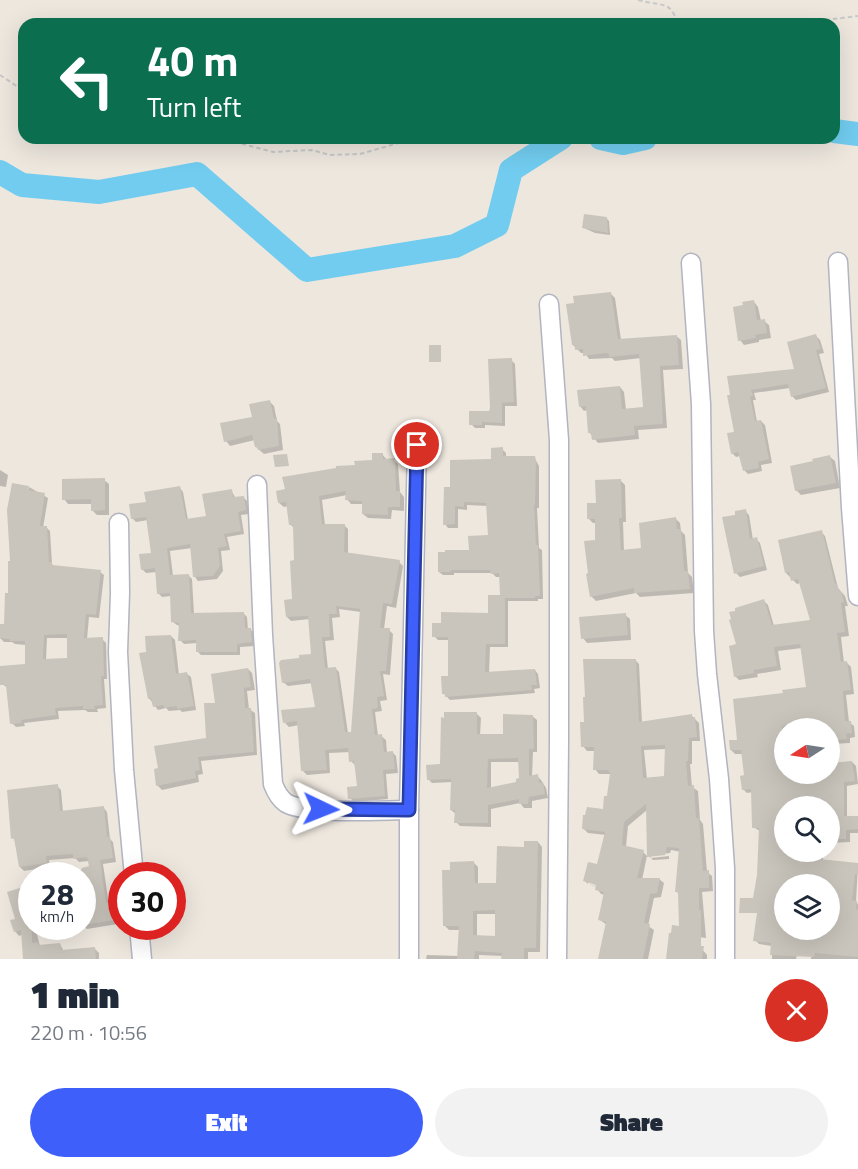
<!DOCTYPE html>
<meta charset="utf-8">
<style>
:root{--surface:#fff;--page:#f2f2f3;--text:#1f2937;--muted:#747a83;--accent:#3e5ffa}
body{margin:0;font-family:"Titillium Web",sans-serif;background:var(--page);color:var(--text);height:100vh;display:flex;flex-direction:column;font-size:22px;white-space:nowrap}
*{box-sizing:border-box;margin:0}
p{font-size:20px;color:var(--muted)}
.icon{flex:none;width:33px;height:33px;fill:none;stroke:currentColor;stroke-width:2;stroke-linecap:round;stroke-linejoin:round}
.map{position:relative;height:959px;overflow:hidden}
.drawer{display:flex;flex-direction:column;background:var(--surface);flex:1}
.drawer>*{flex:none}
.top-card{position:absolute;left:18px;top:18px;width:822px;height:126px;border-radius:18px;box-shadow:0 6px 24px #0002;background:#0b6e4f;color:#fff;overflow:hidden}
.needle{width:39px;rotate:258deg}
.tools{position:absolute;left:774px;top:718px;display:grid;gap:12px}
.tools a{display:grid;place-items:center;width:66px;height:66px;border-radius:50%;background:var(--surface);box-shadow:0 6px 24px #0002;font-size:30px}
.speed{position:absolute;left:18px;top:862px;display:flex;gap:12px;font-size:30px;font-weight:700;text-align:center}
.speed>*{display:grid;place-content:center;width:78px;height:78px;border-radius:50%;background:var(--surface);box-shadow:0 6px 24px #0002;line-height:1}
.speed small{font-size:15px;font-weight:400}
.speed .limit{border:9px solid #d22;background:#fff;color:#111}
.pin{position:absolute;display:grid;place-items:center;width:51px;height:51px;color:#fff;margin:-26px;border:3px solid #fff;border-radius:50%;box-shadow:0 2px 6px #0007}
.me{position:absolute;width:66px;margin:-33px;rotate:92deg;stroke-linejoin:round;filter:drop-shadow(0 0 4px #0008)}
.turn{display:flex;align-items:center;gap:21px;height:126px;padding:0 30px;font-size:27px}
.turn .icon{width:78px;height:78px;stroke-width:2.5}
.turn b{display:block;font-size:42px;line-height:51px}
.round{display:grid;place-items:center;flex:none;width:63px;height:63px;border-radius:32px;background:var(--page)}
.summary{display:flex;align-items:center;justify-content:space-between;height:102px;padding:0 30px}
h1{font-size:36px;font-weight:800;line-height:45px}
.primary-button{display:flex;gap:12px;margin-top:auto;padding:12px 30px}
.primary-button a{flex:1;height:69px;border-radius:36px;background:var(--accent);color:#fff;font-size:24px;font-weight:800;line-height:69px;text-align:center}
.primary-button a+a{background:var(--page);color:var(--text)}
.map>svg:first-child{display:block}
.shadow{fill:#0003;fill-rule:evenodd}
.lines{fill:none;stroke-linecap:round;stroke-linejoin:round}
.river{stroke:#71ccef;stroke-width:24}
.building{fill:#c9c5bc;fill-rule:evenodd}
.minor-casing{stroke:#b2b4bf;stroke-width:21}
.path{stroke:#c8c8c8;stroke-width:2;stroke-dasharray:4.5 3;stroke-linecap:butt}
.minor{stroke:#fff;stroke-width:18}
.route-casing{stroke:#283ea2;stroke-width:15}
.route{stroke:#3e5ffa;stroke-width:10}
</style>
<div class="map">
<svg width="858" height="959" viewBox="0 0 858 959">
<rect width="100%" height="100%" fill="#ede7de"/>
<g class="shadow">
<path d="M606,218L609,221L610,235L595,233L584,228Z"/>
<path d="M611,294L615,298L621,340L676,336L681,340L683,369L663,370L667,428L638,430L639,439L598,443L589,432L587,410L584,411L580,406L620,387L624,392L626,410L645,408L641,358L615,361L612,358L589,359L585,353H581L573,345Z"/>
<path d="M754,302L758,307L761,321H764L769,325L771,338L759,340V342L744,345L740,340Z"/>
<path d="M816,336L820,340L824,353L819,354L829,392L796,400L792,396L790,388L754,393L756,400H753L757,422L761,421L765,425L772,463L761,465L762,471L748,474L744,470L740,456L736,457L732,453L736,433L728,397L796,370Z"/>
<path d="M511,360L515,364L517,406H505V426L485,425V428H475L471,424L491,412Z"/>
<path d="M270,402L274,406L277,421L280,424L283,450L264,454L256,447L255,440L230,446L226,441Z"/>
<path d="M502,449L506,453V458L534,457L539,466V508H537L539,548L542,550L543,599H538V601H508V647H490L489,673L535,670L538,674L540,688L534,689L535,693L450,700L443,693L449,677V640H438L434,636L490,614L501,596V577H496L492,573H454V575H443L439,572L471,552L490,536L488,506L467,505V510L458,509V528H448L445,524L452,489L493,461Z"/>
<path d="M382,454L387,460H394L398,464L400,492L404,497V511L392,510L391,519L368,518L363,514L364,504H351L347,499V495L322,500L325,525H344L348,529V554L399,562L403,566L396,608L387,606L384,629L389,630L393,634L390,675L383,674L387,700L380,701L382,711L375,712L378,736H381L386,740L387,753L392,752L396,756L398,773L386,774L388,799L354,802L350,798L359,788L355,765L351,761L350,752L329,753L330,773L307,775L302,770L299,725L289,727L285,723L317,708L313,683L288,686L283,682L301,659L312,655L310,619L291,621L287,617L294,600L295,529L291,525L288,506L284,507L279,503L356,466L374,461ZM339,609L361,612L352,733H348L339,672L335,668L328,669L325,641L334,640L332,618L340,617Z"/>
<path d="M830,457L835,461L840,488L801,495L796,490L814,463Z"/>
<path d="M0,470L8,475L6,487L0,486Z"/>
<path d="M104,480L109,484V515H97L92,510V504H68L64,499Z"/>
<path d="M621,481L625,485L626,522H623L624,552L643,550L676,519L680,523L681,531L685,535L688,573L692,577L694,593L640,597L636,593L596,601L592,597L597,523H593L588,518L597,504Z"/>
<path d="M29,487L48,498L43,528H47L50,531L52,564L55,567L100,572L104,575L99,618L89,617L87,639H102L106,643L107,679H104L106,708L97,709L98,712H88L85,710L58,711L59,719L24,723L25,726L16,727L12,723L8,688L2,684L26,665V645L15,644L12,642H4L0,638L5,626L9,595L10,563ZM47,638H68L69,660H46Z"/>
<path d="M180,488L183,492L188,520L208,517L231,490L236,499L243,497L247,501L249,514L241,515L244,534L227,537L230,550L221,551L223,571L217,579L198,581L195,577L192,548L170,551L173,576L188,575L192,579L194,614L243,613L247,617L248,630H251L255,633V646L240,647V655H201L198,652L197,643L184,644L180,640V626L177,625L173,622L171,596L162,597L158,593L157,572L146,573L142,569L153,555L148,520L136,522L132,518L148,503Z"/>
<path d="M745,511L749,515L753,540L756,539L760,543L767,570L740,577L736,573L737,516Z"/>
<path d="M821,532L825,536L838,588L845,596L848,606H845L849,636L841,637L844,663H847L851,667L854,694L846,695L849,722L854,726L855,737L850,738V743L831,744L830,729H826L824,725L784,729V774H830V765L852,762L856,766L858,784L847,786V818L858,819V833H850V842L830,843V807H784V852H823V861L858,865L856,902L858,904V959H811L813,930H830V885H784V900L759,898L760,831L753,827V792L747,793L743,789L745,777L743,754H735L731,750L784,694L807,688L802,648L778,651L781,670L757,674L758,677L739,680L735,676L738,646L764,601L768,605L774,626L811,621L800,583L797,584L786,573Z"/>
<path d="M625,615L630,619L631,640L587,643L583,638Z"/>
<path d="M171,636L175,640L179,675L187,674L191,677L196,710L182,712L180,710L169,711L166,708L158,710L149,698L148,654Z"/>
<path d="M635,660L639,664L642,723L692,716L699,723L700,741H692V764H690L692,787L698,791L700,820L703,824L707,872L712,876L713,891L702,892L706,938L691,936L707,955V959H668L680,928L679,894L677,892L681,852L671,850L670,853L651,855V858L669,856V859L653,860L649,856L647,810L628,826L626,847L643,852L647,856L642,880L659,879L664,883L661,897L654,898L648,926L654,930L648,959H600L607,925L600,920L605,895L601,894L597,889V887L588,884L603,888L588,881V884L585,881L598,866L606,835L588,833L583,828L587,817L604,810L609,798L611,774H599L595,769V751H587L583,746L585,724ZM666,749V778L647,779L644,750Z"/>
<path d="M248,669L252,673L255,690L247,691L249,709L255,713L257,755L201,761L203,774L198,775L199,782L162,790L158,786L155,770L208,739L217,704Z"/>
<path d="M477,714L481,718L480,736L504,735L532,716L537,720V752H533L532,777L537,776L541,780L546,788L548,798L532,801V808H524L520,803L491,809V827L460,826L456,822V814L451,810L452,782L432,783L428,779L442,765ZM491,762H520V779L518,783L491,789Z"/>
<path d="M57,786L61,790L63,812L103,807L107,812L110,839L113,842L116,862L103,864L109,905L112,904L116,908L118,924L87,929L82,925V876H81L80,870L91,867L89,861L79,862L75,858L49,860L50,867L24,871L20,867L16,842L13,838Z"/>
<path d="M538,842L542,847L540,952H528V959H503V956L479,955V959H426L427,955L459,956L460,930H449L445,926L452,871L474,863L478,867V885H498L526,849ZM477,914H496V938L477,937Z"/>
<path d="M26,888L32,898V927H35L40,946L60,944L64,952L95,949L99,953V959H25L23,934L19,936L15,931Z"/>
<path d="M758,916L784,919V930H803L796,959H772V946L759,944L755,940Z"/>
</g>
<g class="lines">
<g class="river">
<path d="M834,131L858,134"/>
<path d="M601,138L623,143L645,138"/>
<path d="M0,172L22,185L99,192L197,174L307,270L455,246L497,225L511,170L561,138"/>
</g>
</g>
<g class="building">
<path d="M584,214L607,217L608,233L582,228Z"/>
<path d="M611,292L618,339L677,335L679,365L660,366L663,424L634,426L635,435L592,440L591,433H588L586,406L579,407L577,390L620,386L622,409L643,407L639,354L609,357V354L606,353L583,356V349L575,350V345H572L566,304L574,303L573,296Z"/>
<path d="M754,300L757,320L765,319L767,333L755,335L756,338L738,341L733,307L743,305L742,302Z"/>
<path d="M816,334L821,349L816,350L826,388L791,397L788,384L751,390L753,396H750L755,421L761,420L769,459L758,462L759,468L743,471L738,452L731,454L727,433L734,432L727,395H730L727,376L794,369L787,342Z"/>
<rect x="429" y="345" width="12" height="17"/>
<path d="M512,358L514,402L502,403V423L482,422V425H469V411H489L490,408L488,359Z"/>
<path d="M270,400L274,419L277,418L279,446L258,450L257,447H255L252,435L224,442L220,423L252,417L249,404Z"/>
<path d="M503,447V456H535L536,461L535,505H534L536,545H538L540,596H535V598H505V644H486L485,672L535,669L537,685H531L532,690L445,697V694H442L441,676H448V637H432V623H441V612L488,613V595H500L499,573L491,574L490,570H451V572H438V552H445V550H469L468,536L488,535L486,503L464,502V507L455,506V524L443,525L444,487H450V460L491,459V448Z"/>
<path d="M372,453H383V459L395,458L396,491H400V507H388V515L362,514V501L345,500L346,491L319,496L322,524H345L344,552L400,560L392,604L383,603L380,628H390L386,671H380L384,696L377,697L378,708L372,709L375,735L382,734L384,752L393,751L395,769L383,770L385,796L348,799L347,787L357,786L354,761L349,762L348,748L325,750L327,770L301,771L297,721L283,723L281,710L315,707L310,679L282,683L279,663L281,660L299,658V655L311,654L308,616L286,617L284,600L292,599L290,561L294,560L293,525H289L286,502L278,503L276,491L285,489L282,477L336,468V466L355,465L354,461L372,460ZM336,606L360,609L351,732H345L336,667L325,668L322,637H330L329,614H337Z"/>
<path d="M287,454L289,466L275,467L273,455Z"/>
<path d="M830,455L836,483L795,491L790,466L813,461L812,459Z"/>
<path d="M105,478V510L91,511V499L62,500V479Z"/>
<path d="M621,479L622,518H619L621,550L641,548L639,523L676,517L677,529H681L684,571H688L690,589L634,593V588L590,597L586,574L588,573L584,541L595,540V519H587V503H596L595,480Z"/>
<path d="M12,483L29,486L28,490L45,493L40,526H47L49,562H52V565L101,570L96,615L86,614L84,638L103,637L104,676H101L103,705L94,706L95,709H83V706L55,708L56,715L21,720L22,723L10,724L6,685H0V666L25,664V641H10V639L0,638V624H4L5,593H8V561H10L7,510ZM67,634V658L43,659L44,635Z"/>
<path d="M180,486L186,519L206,516L202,494L232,489L233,497L244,496L246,510L238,512L241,531L224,534L227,546L218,548L220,566L213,576L193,577L190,544L167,548L170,575L189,574L191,613L244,612L245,628H251L252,642L237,644V652H196V640L178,641L179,623L171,622L170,593L157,594L155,568L141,570L139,554L151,553L146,517L131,519L129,504L146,502L144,492Z"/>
<path d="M746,509L750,539L757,537L764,566L734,574L722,517L735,515V511Z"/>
<path d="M822,530L835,584H837L839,591H841L844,602L841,603L845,632L837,633L841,662L847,661L851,690L843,691L845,721H851L852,733L846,734L847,739L830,741V729H824L821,721L782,726L784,774H830V763L852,761L855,781L844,782V816H858V829L846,830V839H830V807H784V852H819V859L858,863V874H855L852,900L857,901L856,909L858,910V957L815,953L814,957L770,955L771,943L753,941L757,913H739L740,898H753L757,875L759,828H752L751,789L742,790L740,776L744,775L741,750H730L729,740H737L733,699L783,693L782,690L806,687L800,644L774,647L777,666L754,670V673L734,677L729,646L736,644L729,620L731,619L729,612L735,611V608L764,599L772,625L810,620L798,579L791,581L789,572L785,573L778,540ZM784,885H830V931L784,930Z"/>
<path d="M626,613L628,635L581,639L579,617Z"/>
<path d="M171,635L176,674L187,672L194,706L177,709V706L164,708V705L153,707L151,698L148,699L139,653L146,652L145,636Z"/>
<path d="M583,659H636L639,722L692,714V718L695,717L697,737L689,738L688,761H686L688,786L694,785L696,818H699L703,871L709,870V888H699V910H701V946H704L702,959H666L669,933H671L672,925L679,926L678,892H675L679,848L667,847L665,855L647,857L646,804L624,822L622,845L644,850L637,878H660L657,893L650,894L644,923L650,924L643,959H598L606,922L598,920L604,892L595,890L596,885L583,881L588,862L597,864L605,832L582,829L583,815H585L587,807L603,809L604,796H607L610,773L608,770H593L594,747H581L580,722H584L583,697H585ZM665,745L664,776L643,778L641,746Z"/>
<path d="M248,668L251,687L244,688L245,708H251L254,752L198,757L200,770L195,771L196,778L156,786L154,769L158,768L154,746L206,738L204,703H215L211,674Z"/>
<path d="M444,712H477V734H503V714L533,715L534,749H529V776L538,774L539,783L543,782L545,794L529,797L528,804H519V799L488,805V823H454L455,810H450L451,779L427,780L426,765L440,764L441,717L444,718ZM518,758L519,778L516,779V782L487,788L488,759Z"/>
<path d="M58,784L60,811L104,806L107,837L110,836L113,858L100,860L106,903H112L115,920L82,925V868L89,866L87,857L73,859V854L46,856L47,863L19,867L14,838L11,839L7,790Z"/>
<path d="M524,841H538L536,948H524V959H501L502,953L475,951L474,959H457L459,926H443L442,870H450V862L474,861L475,883H496L497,846L524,847ZM495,910V936L473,935V911Z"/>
<path d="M26,886L29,897L32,896V943L38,942V945L60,943L61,950L95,947L96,959H23L21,930L14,932L10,920L15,919L7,892Z"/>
</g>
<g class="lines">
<defs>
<g id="minor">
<path d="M838,262L851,508L858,596"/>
<path d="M691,263L701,404L704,631L707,674L719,779L725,868V959"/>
<path d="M549,304L559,440V742L557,959"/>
<path d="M257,485L263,635L273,784C276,792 279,798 286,803C305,815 384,810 409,810"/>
<path d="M119,523L120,593L118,652L124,770L134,876"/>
<path d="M139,927L142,959"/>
<path d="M409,959V810L417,445"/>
</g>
</defs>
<use href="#minor" class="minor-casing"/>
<g class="path">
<path d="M638,0C664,7 670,0 678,24"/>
<path d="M811,24L825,20L858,16"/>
<path d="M0,75L24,91"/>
<path d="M220,138L273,152L312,150L330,155L360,154L416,138"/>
</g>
<use href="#minor" class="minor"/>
</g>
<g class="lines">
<defs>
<path id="route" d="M321,809L409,810L417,445"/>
</defs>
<use href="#route" class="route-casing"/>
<use href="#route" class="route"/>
</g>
</svg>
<div class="tools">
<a><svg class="needle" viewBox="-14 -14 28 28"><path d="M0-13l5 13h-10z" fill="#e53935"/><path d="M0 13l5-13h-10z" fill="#747a83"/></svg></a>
<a><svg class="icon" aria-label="search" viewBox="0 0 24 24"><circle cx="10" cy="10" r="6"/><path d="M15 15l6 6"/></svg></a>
<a><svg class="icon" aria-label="layers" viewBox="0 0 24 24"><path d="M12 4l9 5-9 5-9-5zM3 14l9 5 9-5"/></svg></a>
</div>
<div class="speed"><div>28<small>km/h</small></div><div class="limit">30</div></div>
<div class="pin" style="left:417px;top:445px;background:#d93025"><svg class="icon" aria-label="arrive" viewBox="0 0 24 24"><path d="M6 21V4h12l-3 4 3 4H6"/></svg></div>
<svg class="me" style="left:321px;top:809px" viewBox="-20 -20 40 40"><path d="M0-17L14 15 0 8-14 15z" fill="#3e5ffa" stroke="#fff" stroke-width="4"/></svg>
<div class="top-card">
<div class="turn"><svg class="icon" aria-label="left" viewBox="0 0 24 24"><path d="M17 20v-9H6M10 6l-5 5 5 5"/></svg><div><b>40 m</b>Turn left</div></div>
</div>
</div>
<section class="drawer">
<div class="summary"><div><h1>1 min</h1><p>220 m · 10:56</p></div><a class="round" style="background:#d93025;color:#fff"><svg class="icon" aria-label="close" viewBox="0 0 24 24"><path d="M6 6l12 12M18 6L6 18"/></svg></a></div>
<div class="primary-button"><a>Exit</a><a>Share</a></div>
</section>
